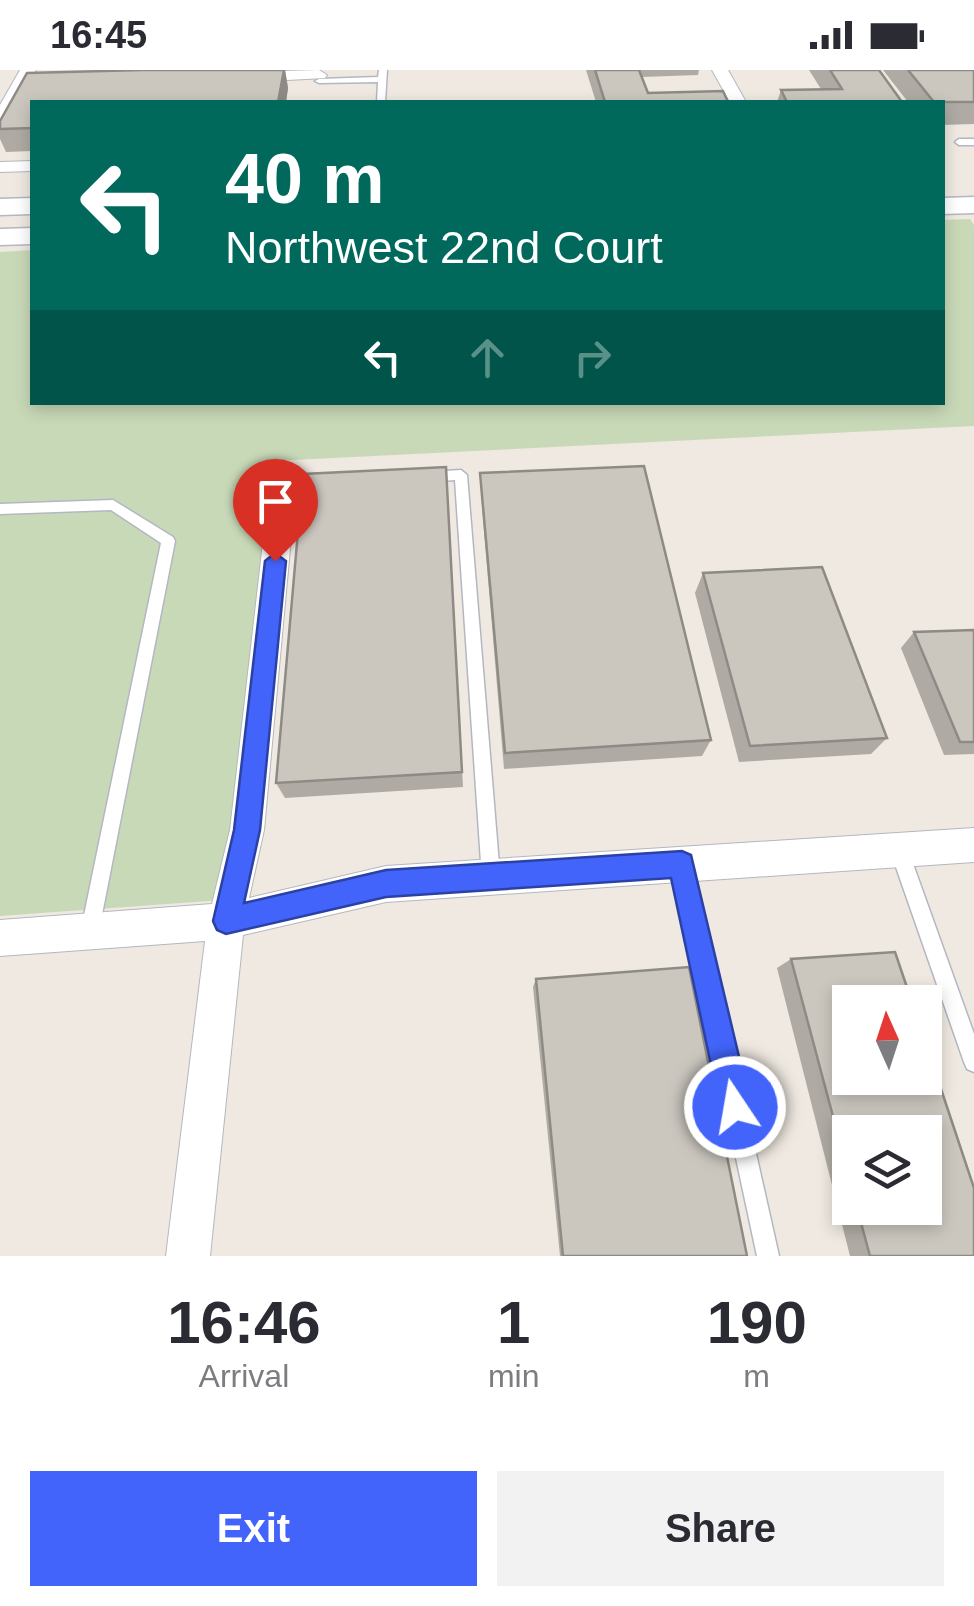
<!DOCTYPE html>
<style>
:root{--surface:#fff;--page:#f2f2f3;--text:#2b2b33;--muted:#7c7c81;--accent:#4264fb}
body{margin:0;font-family:Helvetica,sans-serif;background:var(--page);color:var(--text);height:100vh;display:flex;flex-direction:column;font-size:38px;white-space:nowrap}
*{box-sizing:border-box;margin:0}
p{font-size:32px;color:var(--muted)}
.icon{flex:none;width:55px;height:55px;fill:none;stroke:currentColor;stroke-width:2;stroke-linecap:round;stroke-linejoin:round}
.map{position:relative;height:1186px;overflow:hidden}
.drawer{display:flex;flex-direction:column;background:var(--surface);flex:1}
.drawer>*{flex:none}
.guide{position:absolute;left:30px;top:30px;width:915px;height:305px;border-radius:0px;box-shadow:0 5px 15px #0003;background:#00695c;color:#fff;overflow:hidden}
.needle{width:65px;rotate:357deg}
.tools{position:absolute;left:832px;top:915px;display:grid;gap:20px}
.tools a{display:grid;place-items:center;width:110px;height:110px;border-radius:0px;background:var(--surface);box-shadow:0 5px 15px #0003;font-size:50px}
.pin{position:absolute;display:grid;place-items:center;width:85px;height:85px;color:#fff;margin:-102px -42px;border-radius:50% 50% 50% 0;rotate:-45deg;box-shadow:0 0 10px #0007}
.pin .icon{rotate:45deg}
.me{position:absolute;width:110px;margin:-55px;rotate:348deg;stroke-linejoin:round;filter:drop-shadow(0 0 8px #0008)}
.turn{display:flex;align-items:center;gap:35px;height:210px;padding:0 30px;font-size:45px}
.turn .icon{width:130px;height:130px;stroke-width:2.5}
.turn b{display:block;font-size:70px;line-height:85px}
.lanes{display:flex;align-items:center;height:95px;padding:0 30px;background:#0003;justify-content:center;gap:50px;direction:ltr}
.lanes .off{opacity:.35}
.eta{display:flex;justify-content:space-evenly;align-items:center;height:170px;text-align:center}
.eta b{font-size:60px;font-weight:700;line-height:70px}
.cta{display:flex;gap:20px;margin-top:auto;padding:20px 30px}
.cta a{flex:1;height:115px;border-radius:0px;background:var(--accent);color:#fff;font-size:40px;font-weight:700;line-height:115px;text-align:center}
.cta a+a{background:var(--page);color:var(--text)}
.status{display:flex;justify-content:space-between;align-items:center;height:70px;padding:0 50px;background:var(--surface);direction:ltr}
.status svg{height:28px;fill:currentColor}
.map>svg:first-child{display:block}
.cemetery{fill:#c8d9b8}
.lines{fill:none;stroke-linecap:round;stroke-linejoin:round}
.lane-casing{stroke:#b4b7c1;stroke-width:3}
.street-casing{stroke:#b4b7c1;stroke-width:2}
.secondary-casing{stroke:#b4b7c1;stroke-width:3}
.lane{fill:#fff;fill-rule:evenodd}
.street{fill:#fff;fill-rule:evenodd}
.secondary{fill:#fff;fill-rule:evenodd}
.wall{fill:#afaba4;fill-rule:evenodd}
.shaded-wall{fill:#8e8b86}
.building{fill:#cbc7bf;stroke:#8e8b86;stroke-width:2.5}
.route{fill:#4264fb;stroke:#2b41a3;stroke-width:2.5}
</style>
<div class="status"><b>16:45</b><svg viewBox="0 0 49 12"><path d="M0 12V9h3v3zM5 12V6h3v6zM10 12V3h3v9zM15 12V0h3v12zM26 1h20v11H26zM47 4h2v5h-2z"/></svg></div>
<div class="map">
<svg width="974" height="1186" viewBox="0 0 974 1186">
<rect width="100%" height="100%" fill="#efe9e1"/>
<path class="cemetery" d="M970,149L974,155V356L273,391L223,830L0,846V182L32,180V332H942L943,150Z"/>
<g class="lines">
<defs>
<g id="lane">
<path d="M379,0H387L385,32H377L378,12L319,13L315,11L319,9L378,7Z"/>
<path d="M974,69V75H959L955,72L959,69Z"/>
<path d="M461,400L467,405L500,807L497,813L491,816L485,813L482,807L455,410L428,412L422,407L428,402Z"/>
<path d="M113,430L173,467L175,471L99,860L96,866L90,869L84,866L81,860L161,473L111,440L0,444V434Z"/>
<path d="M899,772L905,774L908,780L974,964V1002L967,999L964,992L890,780L893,774Z"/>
<path d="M682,785L688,788L691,794L779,1186H757L673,794L676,788Z"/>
</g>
<g id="street">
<path d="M20,0H36L8,49L0,54V35Z"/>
<path d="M319,0L327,5L325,8L249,12L241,7L249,2Z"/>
<path d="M712,0H728L746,32H730Z"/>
<path d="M32,91V101L0,102V92Z"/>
<path d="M284,394L293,397L297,403L264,760L249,828L386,796L974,758V792L386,832L243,865L210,1186H166L205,871L0,886V850L212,834L230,760L271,403L275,397Z"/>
</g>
<g id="secondary">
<path d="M974,127V143L942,144V128Z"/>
<path d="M32,128V144L0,145V129Z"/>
<path d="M32,158V174L0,175V159Z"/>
</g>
</defs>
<use href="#lane" class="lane-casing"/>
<use href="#street" class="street-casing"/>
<use href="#secondary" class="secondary-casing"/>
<use href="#lane" class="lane"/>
<use href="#street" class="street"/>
<use href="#secondary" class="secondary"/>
</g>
<g class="wall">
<path d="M143,0H285L288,18L286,32H32V81L6,82L0,69V51L27,3Z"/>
<path d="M586,0H699L698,5L642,7L648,23L728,32H596Z"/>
<path d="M809,0H879L902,32H777L781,20L821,19Z"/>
<path d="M883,0H974V54L942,55V32H908Z"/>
<path d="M446,397L463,717L285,728L276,713Z"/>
<path d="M480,403L711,670L702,686L504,699L481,425Z"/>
<path d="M703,503L887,668L871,684L739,692L695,523Z"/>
<path d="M974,560V684L944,685L901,578L914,562Z"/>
<path d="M791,889L974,1186H850L777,898ZM850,1062L925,1138H850Z"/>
<path d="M536,909L747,1186H560L533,917Z"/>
</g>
<path class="shaded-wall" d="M284,0H285L288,18L286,32H278Z"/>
<g class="building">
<path d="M143,0H284L278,32H32V58L0,59V51L27,3Z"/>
<path d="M595,0H639L648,23L723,21L728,32H605Z"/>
<path d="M830,0H879L902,32H787L781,20L842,19Z"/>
<path d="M908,0H974V32H934Z"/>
<path d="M644,396L711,670L505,683L480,403Z"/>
<path d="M446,397L462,702L276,713L303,404Z"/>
<path d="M822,497L887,668L750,676L703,503Z"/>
<path d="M974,560V672H960L914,562Z"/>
<path d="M895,882L912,932H850V1008H925V971L974,1118V1186H870L857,1138H925V1062H850V1110L791,889Z"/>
<path d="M689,897L747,1186H563L536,909Z"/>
</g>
<path class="route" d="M275,483L286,491L260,760L244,833L386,800L682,781L691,785L751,1037L746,1048L735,1053L724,1048L720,1037L671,808L386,827L226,864L217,860L213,851L234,760L265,491Z"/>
</svg>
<div class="tools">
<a><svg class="needle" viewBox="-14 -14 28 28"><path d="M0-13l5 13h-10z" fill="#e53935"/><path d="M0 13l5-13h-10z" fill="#7c7c81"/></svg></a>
<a><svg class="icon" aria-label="layers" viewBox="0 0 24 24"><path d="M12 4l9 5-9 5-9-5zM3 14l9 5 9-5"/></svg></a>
</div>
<div class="pin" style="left:275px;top:491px;background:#d93025"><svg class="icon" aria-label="arrive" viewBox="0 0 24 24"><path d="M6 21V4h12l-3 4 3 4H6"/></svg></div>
<svg class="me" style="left:735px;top:1037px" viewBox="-20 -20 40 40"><circle r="17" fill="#4264fb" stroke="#fff" stroke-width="3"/><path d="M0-11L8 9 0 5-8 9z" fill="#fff"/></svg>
<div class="guide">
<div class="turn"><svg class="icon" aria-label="left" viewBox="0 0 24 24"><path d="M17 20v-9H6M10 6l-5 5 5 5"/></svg><div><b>40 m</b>Northwest 22nd Court</div></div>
<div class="lanes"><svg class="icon" aria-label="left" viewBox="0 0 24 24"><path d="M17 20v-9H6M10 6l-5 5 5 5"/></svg><svg class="icon off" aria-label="ahead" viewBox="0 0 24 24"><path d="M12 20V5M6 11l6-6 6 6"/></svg><svg class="icon off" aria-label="right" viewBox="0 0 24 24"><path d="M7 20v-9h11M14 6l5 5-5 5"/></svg></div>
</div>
</div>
<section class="drawer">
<div class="eta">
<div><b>16:46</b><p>Arrival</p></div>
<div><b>1</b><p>min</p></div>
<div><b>190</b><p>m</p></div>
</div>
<div class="cta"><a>Exit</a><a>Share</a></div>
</section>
